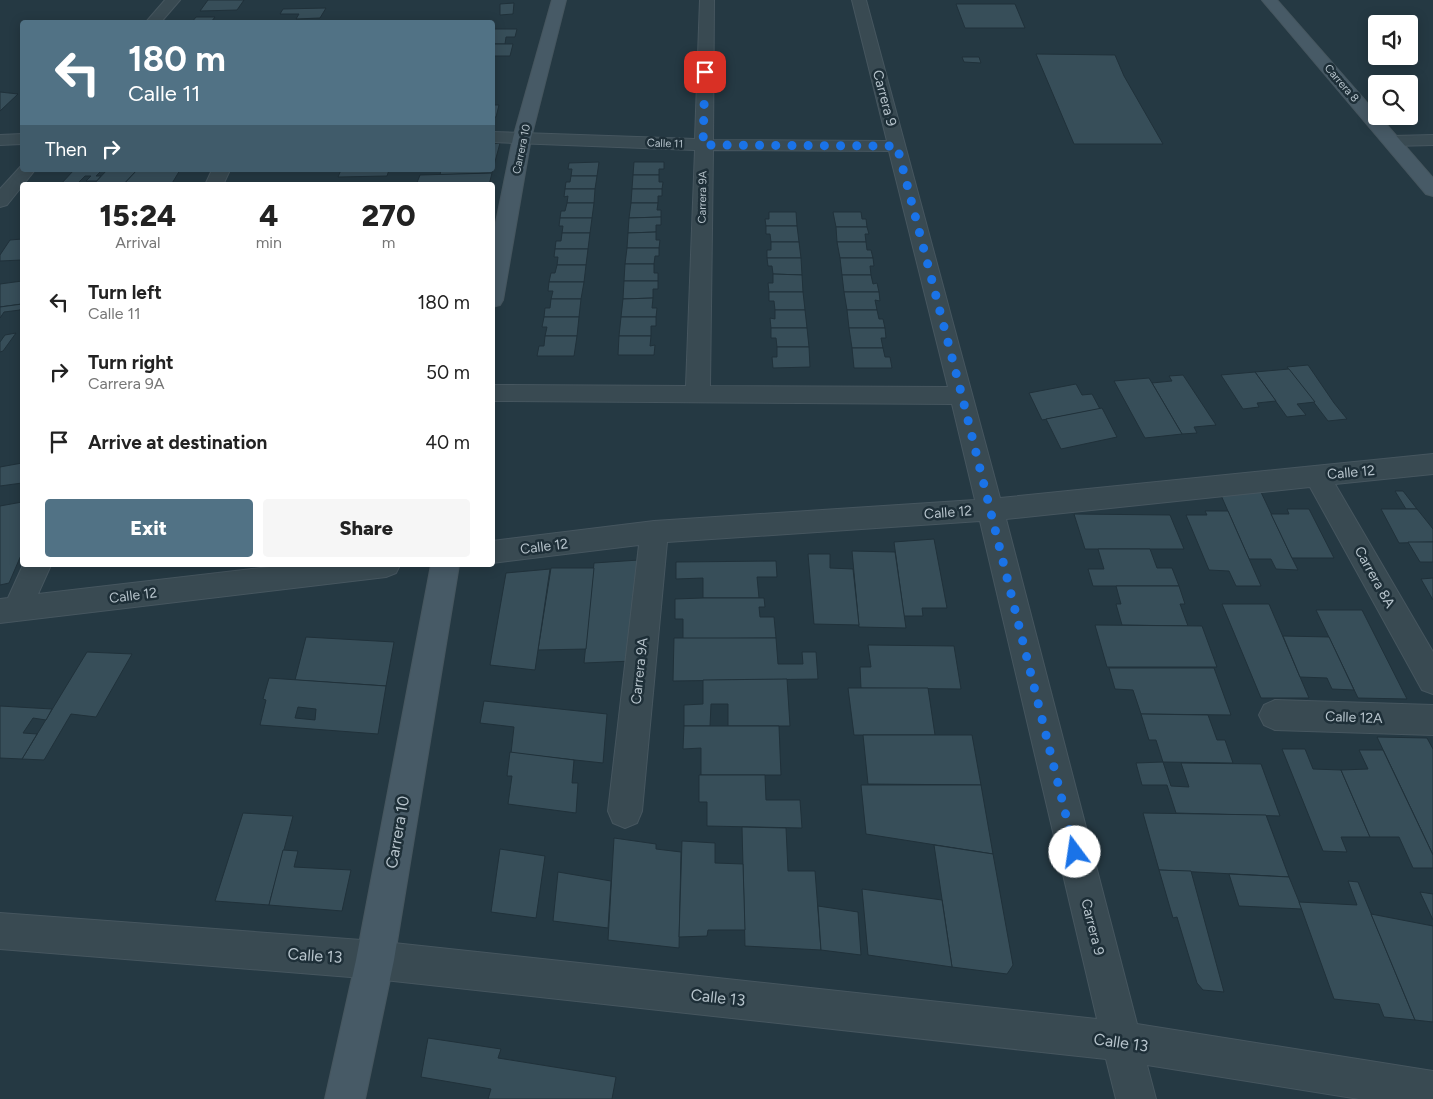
<!DOCTYPE html>
<style>
:root{--surface:#fff;--page:#f6f6f6;--text:#222;--muted:#767676;--accent:#517285}
body{margin:0;font-family:Figtree,sans-serif;background:var(--page);color:var(--text);height:100vh;display:flex;flex-direction:column;font-size:19px;white-space:nowrap}
*{box-sizing:border-box;margin:0}
p{font-size:16px;color:var(--muted)}
.icon{flex:none;width:28px;height:28px;fill:none;stroke:currentColor;stroke-width:2;stroke-linecap:round;stroke-linejoin:round}
.map{position:relative;flex:1;overflow:hidden}
.panel{position:absolute;left:20px;top:182px;width:475px;height:385px;display:flex;flex-direction:column;background:var(--surface);border-radius:5px;box-shadow:0 2px 12px #0003}
.panel>*{flex:none}
.top-card{position:absolute;left:20px;top:20px;width:475px;height:152px;border-radius:5px;box-shadow:0 2px 12px #0003;background:#517285;color:#fff;overflow:hidden}
.controls{position:absolute;left:1368px;top:15px;display:grid;gap:10px}
.controls a{display:grid;place-items:center;width:50px;height:50px;border-radius:5px;background:var(--surface);box-shadow:0 2px 12px #0003;font-size:25px}
.pin{position:absolute;display:grid;place-items:center;width:42px;height:42px;color:#fff;margin:-21px;border-radius:10px;box-shadow:0 2px 8px #0006}
.me{position:absolute;width:55px;margin:-28px;rotate:346deg;stroke-linejoin:round;filter:drop-shadow(0 0 4px #0008)}
.turn{display:flex;align-items:center;gap:18px;height:105px;padding:0 25px;font-size:22px}
.turn .icon{width:65px;height:65px;stroke-width:2.5}
.turn b{display:block;font-size:35px;line-height:42px}
.then{display:flex;align-items:center;height:48px;padding:0 25px;background:#0003;gap:10px;font-size:19px}
.eta{display:flex;justify-content:space-evenly;align-items:center;height:85px;text-align:center}
.eta b{font-size:30px;font-weight:800;line-height:35px}
.button{display:flex;gap:10px;margin-top:auto;padding:10px 25px}
.button a{flex:1;height:58px;border-radius:5px;background:var(--accent);color:#fff;font-size:20px;font-weight:800;line-height:58px;text-align:center}
.button a+a{background:var(--page);color:var(--text)}
ul{padding:0;list-style:none}
li{display:flex;align-items:center;gap:15px;height:70px;padding:0 25px}
li div{flex:1}
li b{display:block;font-size:19px}
li em{font-style:normal}
.map>svg:first-child{display:block}
.building{fill:#374e59;stroke:#20313a;fill-rule:evenodd}
.lines{fill:none;stroke-linecap:round;stroke-linejoin:round}
.street-casing{stroke:#46565f;stroke-width:2}
.secondary-casing{stroke:#46565f;stroke-width:2}
.street{fill:#394a52;fill-rule:evenodd}
.secondary{fill:#475a66;fill-rule:evenodd}
.route{stroke:#1a73e8;stroke-width:9;stroke-dasharray:0 16.2}
.labels{text-anchor:middle;stroke-width:5;stroke-linejoin:round;paint-order:stroke}
.far-street-label{font-size:11px;fill:#b7c4cc;stroke:#1e2f38}
.street-label{font-size:14px;fill:#b7c4cc;stroke:#1e2f38}
.near-street-label{font-size:16px;fill:#b7c4cc;stroke:#1e2f38}
</style>
<div class="map">
<svg width="1433" height="1099" viewBox="0 0 1433 1099">
<rect width="100%" height="100%" fill="#253943"/>
<g class="building">
<path d="M208,0H244L237,10L200,11Z"/>
<path d="M514,3L513,14L500,15V4Z"/>
<path d="M956,4H1015L1025,28H965Z"/>
<path d="M326,8L320,18L296,19L299,14H280L283,9Z"/>
<path d="M196,17H215L211,22H192Z"/>
<path d="M492,29H517L515,37H506L505,44H492Z"/>
<path d="M492,44H513L510,56H492Z"/>
<path d="M1036,54L1115,55L1124,76L1163,144H1074Z"/>
<path d="M962,57H979L981,63L964,62Z"/>
<path d="M0,92L18,94L0,111Z"/>
<path d="M492,105H499L496,117L492,118Z"/>
<path d="M500,143L492,173L440,175L441,170H492V144Z"/>
<path d="M599,162L597,176H571L572,169H568L569,163Z"/>
<path d="M634,162H664V169H659V175H633Z"/>
<path d="M74,170H102L96,176H101L97,181H86L91,176H85L76,185H60Z"/>
<path d="M107,170H137L123,185H93Z"/>
<path d="M137,170H180L171,185H123Z"/>
<path d="M341,170H389L387,176L338,177Z"/>
<path d="M492,173L489,185H416L420,175Z"/>
<path d="M633,175H659V182H663L662,189H632Z"/>
<path d="M571,176H597L595,189H565L566,182H570Z"/>
<path d="M565,189H595L594,203H567L568,196L564,197Z"/>
<path d="M632,189H662V196H658V203H631Z"/>
<path d="M567,203H594L592,218H560L561,211H565Z"/>
<path d="M631,203H658L657,210H661V217L629,218Z"/>
<path d="M769,212H796L797,226H766L765,219H769Z"/>
<path d="M833,212H861L862,219H866L867,227H836Z"/>
<path d="M661,217V225H656V232L628,233L629,218Z"/>
<path d="M560,218H592L590,233H562L563,226H559Z"/>
<path d="M766,226H797L799,242H771L770,234H766Z"/>
<path d="M836,227H867L869,234H865L866,242H837Z"/>
<path d="M656,232V240H660L659,248H627L628,233Z"/>
<path d="M562,233H590L588,249H555L556,241H561Z"/>
<path d="M22,239V260L0,261V255L10,240Z"/>
<path d="M771,242H799L801,258H767V250H771Z"/>
<path d="M837,242H866L867,250H871L873,258H840Z"/>
<path d="M627,248H659V256H655L654,264H625Z"/>
<path d="M555,249H588L586,265H557L558,257H554Z"/>
<path d="M767,258H801L802,275L773,274L772,266H768Z"/>
<path d="M840,258H873L874,266H870L871,275H842Z"/>
<path d="M625,264H654V273H658V281H624Z"/>
<path d="M557,265H586L584,282H549L551,273H555Z"/>
<path d="M773,274L802,275L803,292H769L768,283H773Z"/>
<path d="M842,275H871L873,284L877,283L879,292H844Z"/>
<path d="M22,281V304L0,307V284Z"/>
<path d="M624,281H658V289H653V298L623,299Z"/>
<path d="M549,282H584L581,299H551L553,291H548Z"/>
<path d="M769,292H803L805,310H775L774,301H769Z"/>
<path d="M844,292H879L880,301L875,300L877,310H847Z"/>
<path d="M653,298L652,308H657L656,317H621L623,299Z"/>
<path d="M551,299H581L579,317H544L545,308H550Z"/>
<path d="M22,304L20,310L4,312L0,318V307Z"/>
<path d="M775,310H805L807,328H771L770,318L775,319Z"/>
<path d="M847,310H877L879,319H883L885,328H849Z"/>
<path d="M544,317H579L577,336H545L547,327H542Z"/>
<path d="M621,317H656V326H651V336H619Z"/>
<path d="M771,328H807L809,347H777L776,338H771Z"/>
<path d="M849,328H885L886,338H881L883,348H852Z"/>
<path d="M16,333L3,351L0,352V342L5,335Z"/>
<path d="M545,336H577L574,356H537L539,346H544Z"/>
<path d="M619,336H651L650,346L655,345L654,355H618Z"/>
<path d="M777,347H809L810,367L773,368L772,357H777Z"/>
<path d="M852,348H883L885,357H890L892,368H854Z"/>
<path d="M1308,365L1334,403L1347,419L1328,421L1287,367Z"/>
<path d="M1289,369L1315,402L1297,404L1306,415L1287,417L1255,372Z"/>
<path d="M1255,372L1276,401L1257,403L1259,407L1243,409L1221,375Z"/>
<path d="M1183,375L1216,425L1194,427L1197,433L1182,434L1152,383L1172,381L1169,376Z"/>
<path d="M1149,378L1152,383L1182,434L1145,438L1114,381Z"/>
<path d="M1076,384L1082,395L1092,394L1100,409L1042,420L1029,393Z"/>
<path d="M1102,408L1117,437L1061,449L1046,419Z"/>
<path d="M22,463V483L0,486V467Z"/>
<path d="M1260,490L1292,558L1298,570L1276,569L1271,559H1249L1220,493Z"/>
<path d="M1395,491H1403L1417,509H1406Z"/>
<path d="M22,502V553L9,583L0,585V506Z"/>
<path d="M1287,509H1309L1334,558H1292L1271,514H1289Z"/>
<path d="M1381,509H1417L1433,529V542L1399,543Z"/>
<path d="M1205,511H1228L1261,586H1236L1229,571L1209,570L1186,515H1207Z"/>
<path d="M1074,514L1170,515L1184,549H1085Z"/>
<path d="M934,539L947,608H922L923,616H904L894,542Z"/>
<path d="M1408,542H1433V562H1420Z"/>
<path d="M1098,549H1150L1157,568H1172L1179,586H1093L1088,569H1104Z"/>
<path d="M852,551L895,552L906,628L859,627Z"/>
<path d="M808,554H830V568L853,569L859,625L814,624Z"/>
<path d="M639,560L633,661L584,663L594,563Z"/>
<path d="M776,561L777,577H757L759,598H703V578L676,579V562Z"/>
<path d="M551,568H594L586,649L538,650Z"/>
<path d="M550,569L535,670L490,665L506,573Z"/>
<path d="M1433,578V600L1421,579Z"/>
<path d="M1116,586H1179L1185,604H1180L1188,626L1122,625L1116,604H1121Z"/>
<path d="M703,598H764L765,607H759L760,617H774L776,638L683,639V619H675V599Z"/>
<path d="M1222,604H1269L1309,698H1261Z"/>
<path d="M1316,610H1362L1407,699L1358,698Z"/>
<path d="M1095,625L1202,626L1217,667H1107Z"/>
<path d="M1283,636L1329,637L1354,690L1332,689L1327,678L1300,677Z"/>
<path d="M306,637L394,642L386,686L295,680Z"/>
<path d="M674,638H776L778,664H803L802,652H816L818,679L673,681Z"/>
<path d="M868,645L954,646L961,689L861,688L860,667H871Z"/>
<path d="M87,652L132,654L96,717L71,714L44,760L22,759Z"/>
<path d="M1109,668H1214L1231,715L1141,714L1133,690L1115,689Z"/>
<path d="M269,678L386,686L378,734L260,725L266,700L263,699ZM298,707L316,709L315,720L295,718Z"/>
<path d="M787,679L790,726H728V704H711L710,726H684V705L703,704V680Z"/>
<path d="M848,688H928L935,735H854Z"/>
<path d="M484,701L607,714L603,763L511,753L514,727L480,723Z"/>
<path d="M0,706L52,709L46,720L33,718L23,733L37,734L22,759L0,758Z"/>
<path d="M1141,714L1208,715L1217,740H1225L1233,763L1163,762L1156,740H1149Z"/>
<path d="M684,726H779L781,775H701V748L683,749Z"/>
<path d="M863,735H972L981,785L868,784Z"/>
<path d="M1377,737L1427,738L1433,749V855Z"/>
<path d="M1282,749H1305L1313,769L1341,770L1370,837H1341L1347,852L1323,851Z"/>
<path d="M1359,750H1383L1433,855V868H1413L1399,837H1370L1341,770L1368,769Z"/>
<path d="M510,752L574,760L572,783H578L576,813L508,804L512,776H507Z"/>
<path d="M1163,762L1171,786L1189,787L1181,763L1261,764L1280,816L1176,813L1167,785H1142L1136,763Z"/>
<path d="M699,775H765L766,800H800L802,828L707,826V802H699Z"/>
<path d="M861,785H981L993,854L866,834Z"/>
<path d="M243,813L293,816L269,905L215,901Z"/>
<path d="M1143,813L1266,815L1289,877L1159,870Z"/>
<path d="M742,827L786,828L788,871H815L821,950L745,946Z"/>
<path d="M614,838L656,844V849L681,852L679,948L608,940Z"/>
<path d="M682,841L715,843V863L743,864L745,930H708L707,936L679,937Z"/>
<path d="M934,845L993,854L1013,965L1007,974L952,967Z"/>
<path d="M500,849L545,856L536,918L491,912Z"/>
<path d="M283,850L298,851L294,867L351,870L342,911L269,905Z"/>
<path d="M1159,870L1191,871L1224,992L1203,990L1197,983L1177,917L1173,918Z"/>
<path d="M558,872L611,881L608,928L553,921Z"/>
<path d="M1229,874L1289,877L1302,909L1239,906Z"/>
<path d="M1348,881L1358,882L1415,1020L1384,1017L1379,1004L1334,999L1299,902L1357,905Z"/>
<path d="M862,889L942,900L952,967L868,955Z"/>
<path d="M1420,892L1433,894V920Z"/>
<path d="M818,906L858,912L861,955L821,950Z"/>
<path d="M1371,914L1433,926V1022L1415,1020Z"/>
<path d="M428,1038L501,1049L498,1058L616,1077L612,1099H488L491,1089L421,1077Z"/>
</g>
<g class="lines">
<defs>
<g id="street">
<path d="M165,0H180L161,22H146Z"/>
<path d="M700,0H714L713,140L887,141L852,0H866L1000,498L1433,454V474L1335,484L1433,652V694L1422,690L1310,487L1006,519L1137,1024L1433,1071V1099H1359L1147,1065L1156,1099H1116L1106,1059L375,979L0,949V913L375,941L1097,1019L980,521L667,542L642,811L637,823L625,828L613,823L608,811L639,545L492,563V541L654,521L975,500L952,404L492,401V385L686,386L695,150L492,142V132L695,139ZM713,150L889,151L948,387L710,386Z"/>
<path d="M22,134V144L0,145V135Z"/>
<path d="M1433,135V145L1393,146L1387,145L1384,141L1387,137L1393,136Z"/>
<path d="M22,165V170H35L7,205L0,207V189Z"/>
<path d="M212,170H230L223,185H205Z"/>
<path d="M23,565H51L38,594L287,565H400L396,573L386,577L0,623V599L8,598Z"/>
<path d="M1275,700L1433,705V735L1275,730L1264,725L1259,715L1264,705Z"/>
</g>
<g id="secondary">
<path d="M552,0H566L531,138L503,300L500,305L492,307V242L513,138Z"/>
<path d="M1262,0H1277L1376,113V116H1379L1433,178V196L1426,194Z"/>
<path d="M431,565H459L394,960L365,1099H325L356,960Z"/>
</g>
</defs>
<use href="#street" class="street-casing"/>
<use href="#secondary" class="secondary-casing"/>
<use href="#street" class="street"/>
<use href="#secondary" class="secondary"/>
</g>
<g class="lines">
<path class="route" d="M705,72L703,145L897,146L962,396L1075,852"/>
</g>
<g class="labels">
<g class="far-street-label">
<text transform="translate(1342 83) rotate(49)" y="4">Carrera 8</text>
<text transform="translate(665 143) rotate(2)" y="4">Calle 11</text>
<text transform="translate(521 149) rotate(-78)" y="4">Carrera 10</text>
<text transform="translate(702 197) rotate(-89)" y="4">Carrera 9A</text>
</g>
<g class="street-label">
<text transform="translate(885 98) rotate(75)" y="5">Carrera 9</text>
<text transform="translate(1351 472) rotate(-5)" y="5">Calle 12</text>
<text transform="translate(948 512) rotate(-4)" y="5">Calle 12</text>
<text transform="translate(544 546) rotate(-7)" y="5">Calle 12</text>
<text transform="translate(1375 577) rotate(61)" y="5">Carrera 8A</text>
<text transform="translate(133 595) rotate(-7)" y="5">Calle 12</text>
<text transform="translate(639 671) rotate(-84)" y="5">Carrera 9A</text>
<text transform="translate(1354 717) rotate(2)" y="5">Calle 12A</text>
<text transform="translate(1093 927) rotate(76)" y="5">Carrera 9</text>
</g>
<g class="near-street-label">
<text transform="translate(397 832) rotate(-80)" y="6">Carrera 10</text>
<text transform="translate(315 955) rotate(4)" y="6">Calle 13</text>
<text transform="translate(718 997) rotate(6)" y="6">Calle 13</text>
<text transform="translate(1121 1042) rotate(8)" y="6">Calle 13</text>
</g>
</g>
</svg>
<div class="controls">
<a><svg class="icon" aria-label="sound" viewBox="0 0 24 24"><path d="M4 9h4l5-4v14l-5-4H4zM17 9q2 3 0 6"/></svg></a>
<a><svg class="icon" aria-label="search" viewBox="0 0 24 24"><circle cx="10" cy="10" r="6"/><path d="M15 15l6 6"/></svg></a>
</div>
<div class="pin" style="left:705px;top:72px;background:#d93025"><svg class="icon" aria-label="arrive" viewBox="0 0 24 24"><path d="M6 21V4h12l-3 4 3 4H6"/></svg></div>
<svg class="me" style="left:1075px;top:852px" viewBox="-20 -20 40 40"><circle r="19" fill="#fff"/><path d="M0-13L10 11 0 6-10 11z" fill="#1a73e8"/></svg>
<div class="top-card">
<div class="turn"><svg class="icon" aria-label="left" viewBox="0 0 24 24"><path d="M17 20v-9H6M10 6l-5 5 5 5"/></svg><div><b>180 m</b>Calle 11</div></div>
<div class="then">Then<svg class="icon" aria-label="right" viewBox="0 0 24 24"><path d="M7 20v-9h11M14 6l5 5-5 5"/></svg></div>
</div>
<section class="panel">
<div class="eta">
<div><b>15:24</b><p>Arrival</p></div>
<div><b>4</b><p>min</p></div>
<div><b>270</b><p>m</p></div>
</div>
<ul>
<li><svg class="icon" aria-label="left" viewBox="0 0 24 24"><path d="M17 20v-9H6M10 6l-5 5 5 5"/></svg><div><b>Turn left</b><p>Calle 11</p></div><em>180 m</em></li>
<li><svg class="icon" aria-label="right" viewBox="0 0 24 24"><path d="M7 20v-9h11M14 6l5 5-5 5"/></svg><div><b>Turn right</b><p>Carrera 9A</p></div><em>50 m</em></li>
<li><svg class="icon" aria-label="arrive" viewBox="0 0 24 24"><path d="M6 21V4h12l-3 4 3 4H6"/></svg><div><b>Arrive at destination</b></div><em>40 m</em></li>
</ul>
<div class="button"><a>Exit</a><a>Share</a></div>
</section>
</div>
